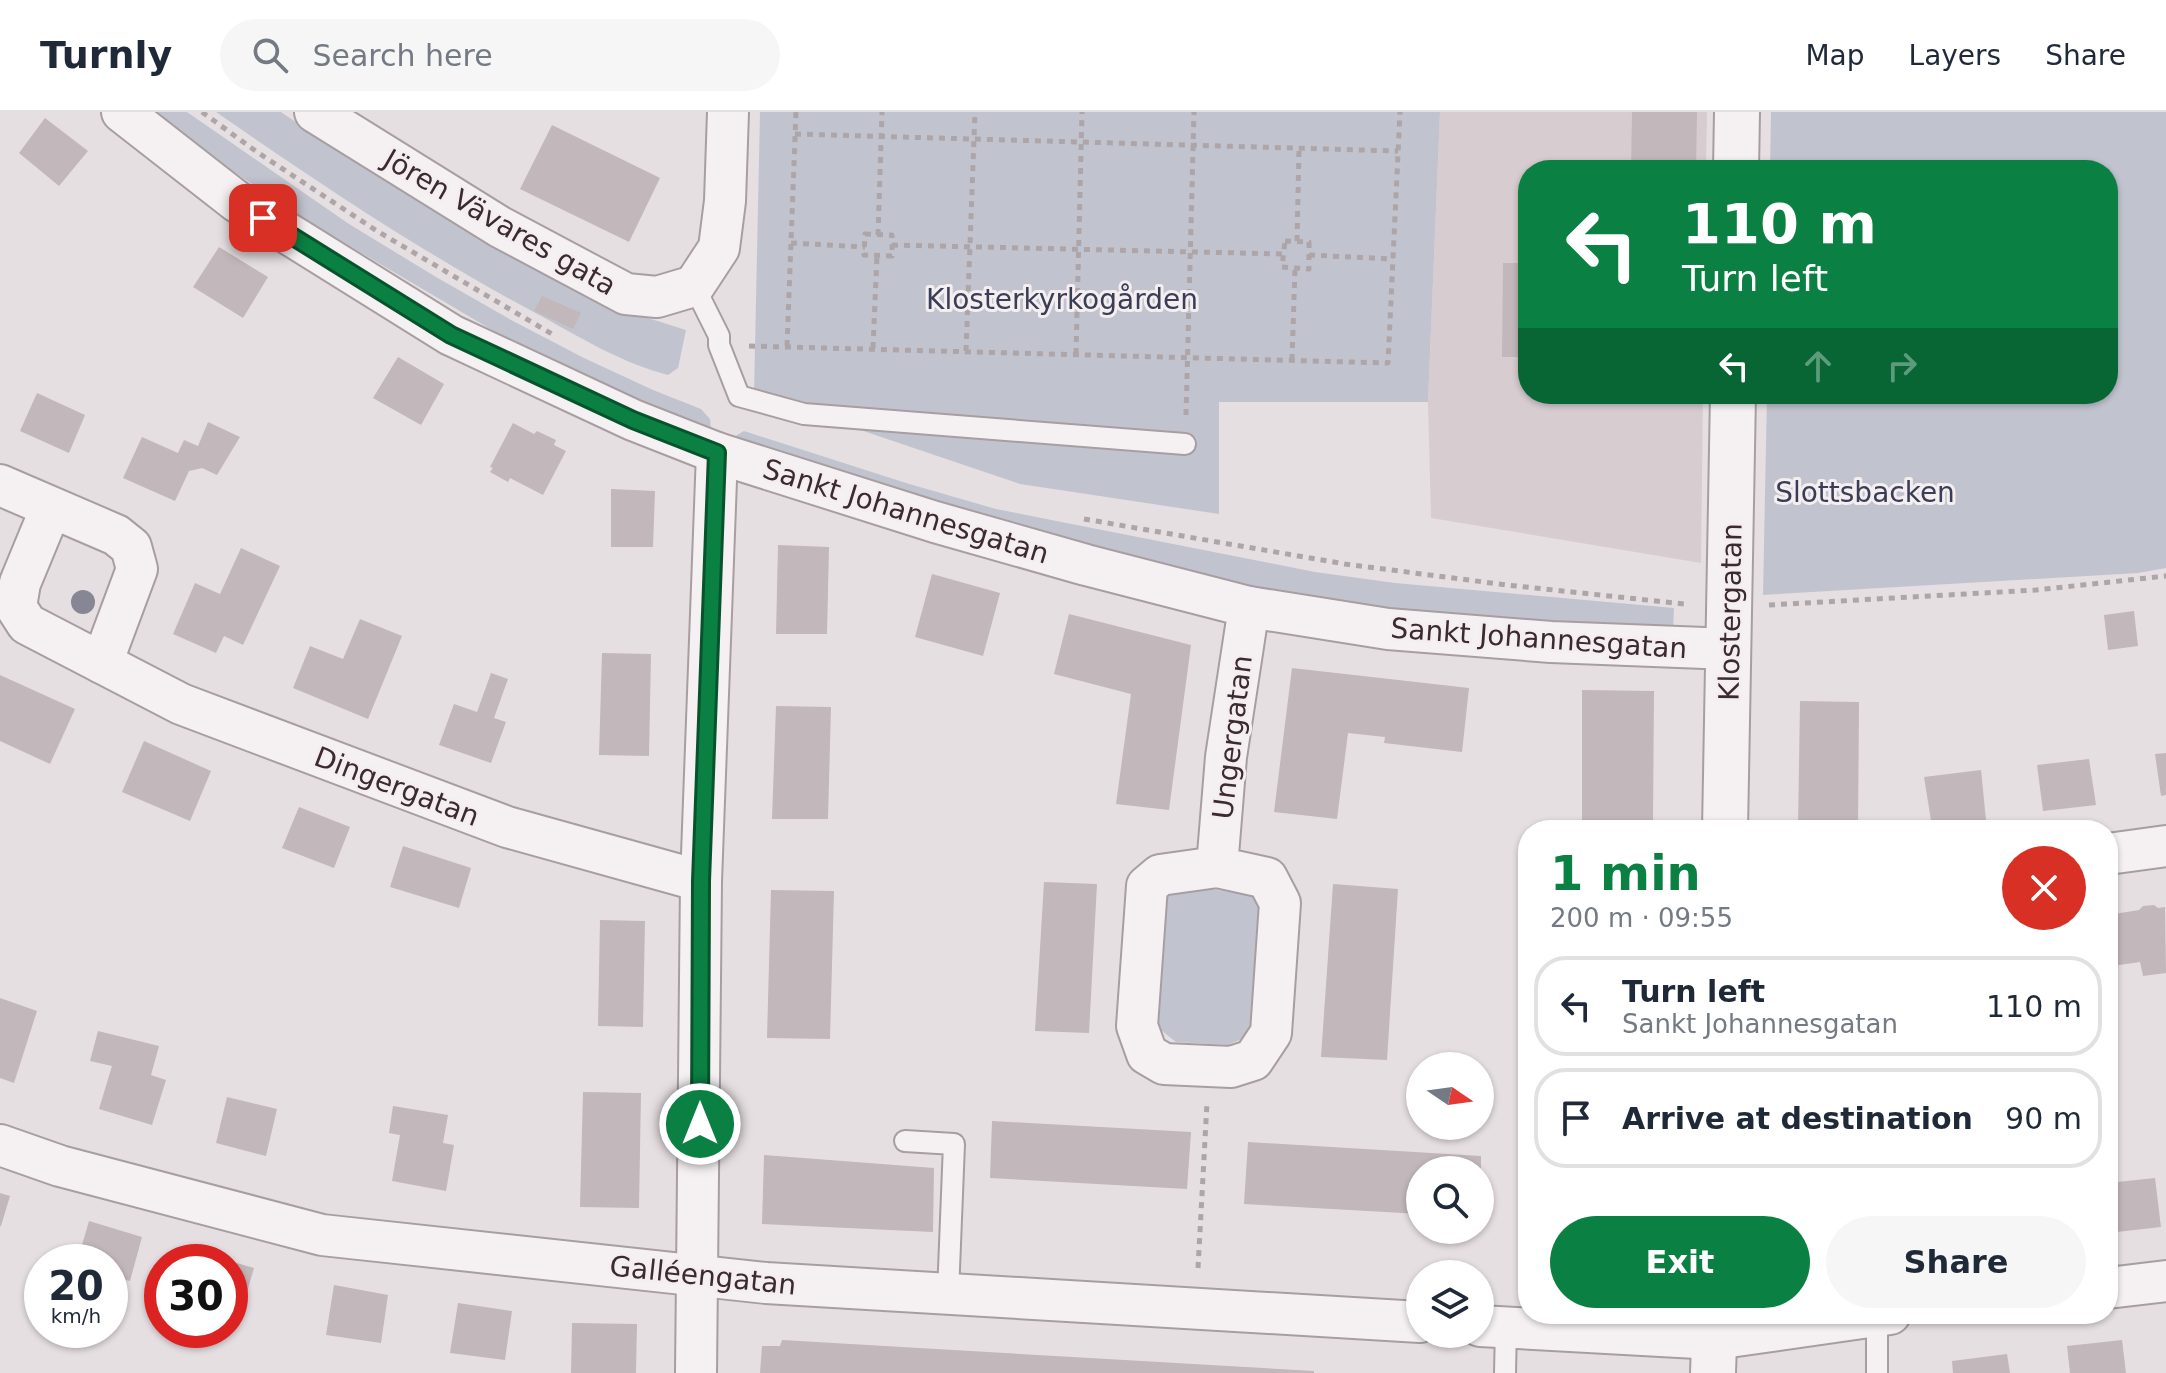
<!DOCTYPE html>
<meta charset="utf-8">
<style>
:root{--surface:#fff;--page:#f6f6f7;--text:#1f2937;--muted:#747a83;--line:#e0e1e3;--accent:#0b8043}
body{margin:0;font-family:"DejaVu Sans",sans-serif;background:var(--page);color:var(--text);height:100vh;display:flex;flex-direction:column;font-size:30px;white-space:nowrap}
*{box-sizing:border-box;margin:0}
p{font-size:26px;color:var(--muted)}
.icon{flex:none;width:44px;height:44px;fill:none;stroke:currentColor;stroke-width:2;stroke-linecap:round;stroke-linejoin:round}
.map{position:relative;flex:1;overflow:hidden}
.details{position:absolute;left:1518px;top:708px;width:600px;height:504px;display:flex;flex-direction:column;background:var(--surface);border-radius:32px;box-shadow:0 2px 6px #0004}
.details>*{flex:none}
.top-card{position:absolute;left:1518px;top:48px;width:600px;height:244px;border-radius:32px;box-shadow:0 2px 6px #0004;background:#0b8043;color:#fff;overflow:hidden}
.needle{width:52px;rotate:103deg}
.tools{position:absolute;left:1406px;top:940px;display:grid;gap:16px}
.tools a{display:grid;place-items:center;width:88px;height:88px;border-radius:50%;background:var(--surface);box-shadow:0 2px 6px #0004;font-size:40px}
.speed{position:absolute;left:24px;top:1132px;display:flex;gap:16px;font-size:40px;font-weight:700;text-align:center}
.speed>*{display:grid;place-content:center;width:104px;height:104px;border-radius:50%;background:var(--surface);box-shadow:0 2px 6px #0004;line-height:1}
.speed small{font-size:20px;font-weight:400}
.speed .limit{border:12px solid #d22;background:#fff;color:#111}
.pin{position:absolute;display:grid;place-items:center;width:68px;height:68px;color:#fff;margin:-34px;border-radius:16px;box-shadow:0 4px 12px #0006}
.me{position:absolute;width:88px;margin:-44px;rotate:0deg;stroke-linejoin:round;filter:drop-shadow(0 0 6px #0008)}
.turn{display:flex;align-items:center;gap:28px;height:168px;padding:0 32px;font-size:36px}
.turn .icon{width:104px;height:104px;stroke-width:2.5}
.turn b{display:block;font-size:56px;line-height:68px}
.lanes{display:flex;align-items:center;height:76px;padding:0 32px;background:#0003;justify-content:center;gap:40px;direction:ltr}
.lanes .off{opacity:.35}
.round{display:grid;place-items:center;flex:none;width:84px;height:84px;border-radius:42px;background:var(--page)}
.summary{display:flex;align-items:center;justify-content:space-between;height:136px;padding:0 32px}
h1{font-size:48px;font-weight:800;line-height:60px;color:var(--accent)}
.primary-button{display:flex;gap:16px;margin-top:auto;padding:16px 32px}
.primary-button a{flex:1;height:92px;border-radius:48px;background:var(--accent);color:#fff;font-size:32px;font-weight:800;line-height:92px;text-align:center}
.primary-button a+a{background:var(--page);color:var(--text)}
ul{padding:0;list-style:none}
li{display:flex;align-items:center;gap:24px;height:100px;margin:0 16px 12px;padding:0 16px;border:4px solid var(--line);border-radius:32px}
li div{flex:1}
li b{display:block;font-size:30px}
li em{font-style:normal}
header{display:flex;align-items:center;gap:48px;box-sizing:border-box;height:112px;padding:0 40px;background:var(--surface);border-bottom:2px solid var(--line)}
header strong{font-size:38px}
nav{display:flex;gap:44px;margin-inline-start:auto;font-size:28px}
.search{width:560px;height:72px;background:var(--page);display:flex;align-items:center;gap:20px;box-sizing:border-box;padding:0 28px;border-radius:44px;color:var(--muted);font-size:30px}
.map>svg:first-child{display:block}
.built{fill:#d7cdd0}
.green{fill:#c1c4cf}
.building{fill:#c2b7ba}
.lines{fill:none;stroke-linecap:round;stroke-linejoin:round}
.service-casing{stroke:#a89ea1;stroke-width:24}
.minor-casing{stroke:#a89ea1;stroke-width:44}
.tertiary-casing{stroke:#a89ea1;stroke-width:48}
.path{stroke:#aea5a8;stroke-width:5;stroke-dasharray:6 6;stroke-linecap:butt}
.service{stroke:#f5f1f2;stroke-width:20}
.minor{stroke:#f5f1f2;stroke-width:40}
.tertiary{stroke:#f5f1f2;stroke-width:44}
.tree{fill:#878694}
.route-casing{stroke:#07532c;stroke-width:20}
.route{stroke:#0b8043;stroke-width:14}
.labels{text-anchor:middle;stroke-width:6;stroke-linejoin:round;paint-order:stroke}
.street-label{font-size:28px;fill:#3b2a2f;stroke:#f4eef0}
.park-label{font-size:28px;fill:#393d55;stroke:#f4eef0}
</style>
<header>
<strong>Turnly</strong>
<div class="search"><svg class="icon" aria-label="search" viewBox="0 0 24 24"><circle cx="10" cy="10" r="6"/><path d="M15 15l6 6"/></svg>Search here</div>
<nav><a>Map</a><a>Layers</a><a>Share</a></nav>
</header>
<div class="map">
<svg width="2166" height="1261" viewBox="0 0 2166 1261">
<rect width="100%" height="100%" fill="#e6dfe1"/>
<path class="built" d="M1440,0H1707L1706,58H1528V282H1703L1701,451L1431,406L1428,290Z"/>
<g class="green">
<path d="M154,0H187L349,112L436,165L513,209L584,246L653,278L701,297L710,307L711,318L646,296L528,239L324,119L223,53Z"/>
<path d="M216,0H281L325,30L481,126L613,195L686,218L678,256L668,263C622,251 583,227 541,204C428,144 321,73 216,0Z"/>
<path d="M760,0H1440L1428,290H1219V402L1020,372L754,282Z"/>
<path d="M1771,0H2166V456L2138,461L1763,483L1767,282H2108V58H1770Z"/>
<path d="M744,319L906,371L996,397L1315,460L1395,471L1674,496L1673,519L1467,511L1230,475L935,396L732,326Z"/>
<path d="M1198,775L1254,784L1264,805L1252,923L1227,933L1176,930L1151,910L1158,792L1173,777Z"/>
</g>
<g class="building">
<path d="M1632,0H1697L1696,58H1631Z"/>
<path d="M45,6L88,39L59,74L19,41Z"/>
<path d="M552,13L660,66L629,130L520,77Z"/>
<path d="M219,135L268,165L243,206L193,175Z"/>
<path d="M1503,151H1528V245H1502Z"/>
<path d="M542,184L581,201L573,217L534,199Z"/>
<path d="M398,245L444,272L421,313L373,286Z"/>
<path d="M37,281L85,303L69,341L20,319Z"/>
<path d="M208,310L240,325L217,363L202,356L189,359L175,389L123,366L142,325L178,341L184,328L198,334Z"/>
<path d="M513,311L534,322L537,319L556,328L554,333L566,339L543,383L510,366L508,370L490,360L493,356L490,355Z"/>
<path d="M611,377L655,379L653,435H611Z"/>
<path d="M778,433L829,435L827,522H776Z"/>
<path d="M241,436L280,454L243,533L224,524L216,541L173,522L195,471L220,482Z"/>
<path d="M932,462L1000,481L983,544L915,525Z"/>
<path d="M2134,499L2138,534L2108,538L2104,503Z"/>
<path d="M1069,502L1191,533L1169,698L1116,692L1131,582L1054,562Z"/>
<path d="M360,507L402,524L368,607L293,576L310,534L343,547Z"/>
<path d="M602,541L651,542L649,644L599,643Z"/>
<path d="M1292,556L1469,576L1462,640L1384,631L1385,625L1348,621L1337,707L1274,700Z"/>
<path d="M491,561L508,567L494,606L506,610L491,651L439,633L454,592L477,600Z"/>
<path d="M0,563L75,597L50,652L0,629Z"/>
<path d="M1582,578L1654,579L1653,711H1582Z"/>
<path d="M1800,589L1859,590L1858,718H1798Z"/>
<path d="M776,594L831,595L828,707H772Z"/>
<path d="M144,629L211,659L190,709L122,680Z"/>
<path d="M2166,641V683L2161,684L2155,642Z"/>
<path d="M2089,647L2096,693L2043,699L2037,653Z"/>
<path d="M1981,658L1986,708L1932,715L1924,665Z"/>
<path d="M299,695L350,715L334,756L282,736Z"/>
<path d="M403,734L471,756L459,796L390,775Z"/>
<path d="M1044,770L1097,772L1089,921L1035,919Z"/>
<path d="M1333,772L1398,777L1387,948L1321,945Z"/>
<path d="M771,778L834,779L830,927L767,926Z"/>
<path d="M2154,793L2158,796L2165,795L2166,861L2143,864L2140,850L2112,854L2108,803L2139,798L2143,794Z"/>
<path d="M600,808L645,809L643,915L598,914Z"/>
<path d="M0,886L37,899L14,971L0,966Z"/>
<path d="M98,919L159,934L151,963L166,968L152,1013L99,997L112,954L90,949Z"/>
<path d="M583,980L641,981L639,1096L580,1095Z"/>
<path d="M227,985L277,997L266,1044L216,1031Z"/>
<path d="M393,994L448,1003L443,1031L454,1033L446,1079L392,1069L400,1023L389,1021Z"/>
<path d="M992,1009L1191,1020L1187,1077L990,1066Z"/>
<path d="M1248,1030L1481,1044V1058H1420V1102L1244,1092Z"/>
<path d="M764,1043L934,1056L933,1120L762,1112Z"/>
<path d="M2155,1066L2161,1115L2108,1121V1071Z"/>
<path d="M0,1081L10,1084L1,1114H0Z"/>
<path d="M89,1109L142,1125L130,1169L110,1164V1150H77Z"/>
<path d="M195,1139L229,1149V1150H192Z"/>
<path d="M230,1149L254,1156L238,1211L230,1208Z"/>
<path d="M334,1173L388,1183L381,1231L326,1223Z"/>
<path d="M458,1191L512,1199L505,1248L450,1241Z"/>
<path d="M572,1211L637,1212L636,1261H571Z"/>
<path d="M782,1228L1314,1259V1261H760L762,1234H780Z"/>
<path d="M2122,1228L2126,1261H2070L2067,1234Z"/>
<path d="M2007,1242L2010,1261H1953L1952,1249Z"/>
</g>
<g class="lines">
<defs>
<g id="service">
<path d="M694,174L719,224V233L739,284L804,302L1185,332"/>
<path d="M905,1029L954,1032L948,1182"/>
<path d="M1877,1204V1261"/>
<path d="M1505,1261L1506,1215"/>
</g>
<g id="minor">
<path d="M122,0L236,89L451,223L633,308L717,341L935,410L1086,453L1249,495L1388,517L1551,530L1730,537"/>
<path d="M315,0L500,115L626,182L657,185L694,174L719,136L725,89L728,0"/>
<path d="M0,373L116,423L131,435L137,457L102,551"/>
<path d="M51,396L20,471L16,495L27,512L181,592L507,715L701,769"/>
<path d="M2108,742L2166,734"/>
<path d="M1217,755L1267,766L1280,791L1271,921L1253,948L1231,955L1164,952L1147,942L1137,914L1147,774L1160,763L1217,755L1226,645L1249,495"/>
<path d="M0,1033L60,1054L322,1123L766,1171L1420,1210"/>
<path d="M2108,1176L2166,1169"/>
<path d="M1480,1214L1715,1227L1890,1202"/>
<path d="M696,1261L701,769L717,341"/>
</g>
<g id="tertiary">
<path d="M1736,58L1737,0"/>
<path d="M1725,718L1733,282"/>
<path d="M1713,1261L1715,1202"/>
</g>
</defs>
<use href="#service" class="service-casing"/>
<use href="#minor" class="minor-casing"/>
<use href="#tertiary" class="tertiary-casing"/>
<g class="path">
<path d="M202,0L257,40L377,119L552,222"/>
<path d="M795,22L1398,39"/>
<path d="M865,122L892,123V144L864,143Z"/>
<path d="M878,123L882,0"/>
<path d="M1285,129L1309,130V157L1282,155Z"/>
<path d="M1297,129L1299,37"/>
<path d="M791,131L865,135"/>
<path d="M892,133L1283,142"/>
<path d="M1309,143L1393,147"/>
<path d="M749,234L1388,251L1400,0"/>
<path d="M787,234L796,0"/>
<path d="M873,236L877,143"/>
<path d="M966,239L975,0"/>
<path d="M1076,242L1082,0"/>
<path d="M1292,248L1295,156"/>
<path d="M1186,303L1194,0"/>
<path d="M1084,407L1345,452L1507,473L1684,492"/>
<path d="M1769,493L2036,478L2166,464"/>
<path d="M1198,1156L1207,991"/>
</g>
<use href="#service" class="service"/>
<use href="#minor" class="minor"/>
<use href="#tertiary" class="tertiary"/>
</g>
<circle class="tree" cx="83" cy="490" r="12"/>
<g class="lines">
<defs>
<path id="route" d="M263,106L451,223L633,308L717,341L701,769L700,1012"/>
</defs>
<use href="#route" class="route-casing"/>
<use href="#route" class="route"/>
</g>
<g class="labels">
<g class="street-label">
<text transform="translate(500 110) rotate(30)" y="10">Jören Vävares gata</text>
<text transform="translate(906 399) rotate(17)" y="10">Sankt Johannesgatan</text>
<text transform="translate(1730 500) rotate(-89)" y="10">Klostergatan</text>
<text transform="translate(1539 526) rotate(4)" y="10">Sankt Johannesgatan</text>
<text transform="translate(1232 625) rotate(-83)" y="10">Ungergatan</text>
<text transform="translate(397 674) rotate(21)" y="10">Dingergatan</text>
<text transform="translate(703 1163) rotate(6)" y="10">Galléengatan</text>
</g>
<g class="park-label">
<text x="1062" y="197">Klosterkyrkogården</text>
<text x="1865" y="390">Slottsbacken</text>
</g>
</g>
</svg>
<div class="tools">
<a><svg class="needle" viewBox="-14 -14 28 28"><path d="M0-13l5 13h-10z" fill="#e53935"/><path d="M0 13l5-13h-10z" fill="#747a83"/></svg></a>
<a><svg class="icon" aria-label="search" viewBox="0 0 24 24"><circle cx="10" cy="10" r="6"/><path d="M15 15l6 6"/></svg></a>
<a><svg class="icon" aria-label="layers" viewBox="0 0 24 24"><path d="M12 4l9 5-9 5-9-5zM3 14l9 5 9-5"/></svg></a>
</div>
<div class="speed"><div>20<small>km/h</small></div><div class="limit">30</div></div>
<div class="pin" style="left:263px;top:106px;background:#d93025"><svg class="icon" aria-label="arrive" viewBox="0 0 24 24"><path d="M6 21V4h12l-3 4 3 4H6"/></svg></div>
<svg class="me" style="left:700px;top:1012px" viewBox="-20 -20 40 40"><circle r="17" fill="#0b8043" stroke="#fff" stroke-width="3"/><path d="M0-11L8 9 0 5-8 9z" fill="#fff"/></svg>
<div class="top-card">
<div class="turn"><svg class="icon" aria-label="left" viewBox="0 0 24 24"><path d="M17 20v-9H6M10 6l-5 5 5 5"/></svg><div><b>110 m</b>Turn left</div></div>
<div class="lanes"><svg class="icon" aria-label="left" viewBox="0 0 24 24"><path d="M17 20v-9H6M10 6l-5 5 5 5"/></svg><svg class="icon off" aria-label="ahead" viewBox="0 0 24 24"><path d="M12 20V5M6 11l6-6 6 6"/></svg><svg class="icon off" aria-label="right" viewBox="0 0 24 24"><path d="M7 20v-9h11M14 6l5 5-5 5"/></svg></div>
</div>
<section class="details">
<div class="summary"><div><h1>1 min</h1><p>200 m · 09:55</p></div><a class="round" style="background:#d93025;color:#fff"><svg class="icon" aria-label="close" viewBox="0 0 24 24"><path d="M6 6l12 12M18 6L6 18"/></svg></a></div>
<ul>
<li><svg class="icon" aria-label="left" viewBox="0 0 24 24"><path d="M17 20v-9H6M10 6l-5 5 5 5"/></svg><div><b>Turn left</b><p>Sankt Johannesgatan</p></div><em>110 m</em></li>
<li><svg class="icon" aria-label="arrive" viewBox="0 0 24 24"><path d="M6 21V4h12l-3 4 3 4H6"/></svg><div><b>Arrive at destination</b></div><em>90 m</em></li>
</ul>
<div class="primary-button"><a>Exit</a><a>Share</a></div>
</section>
</div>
